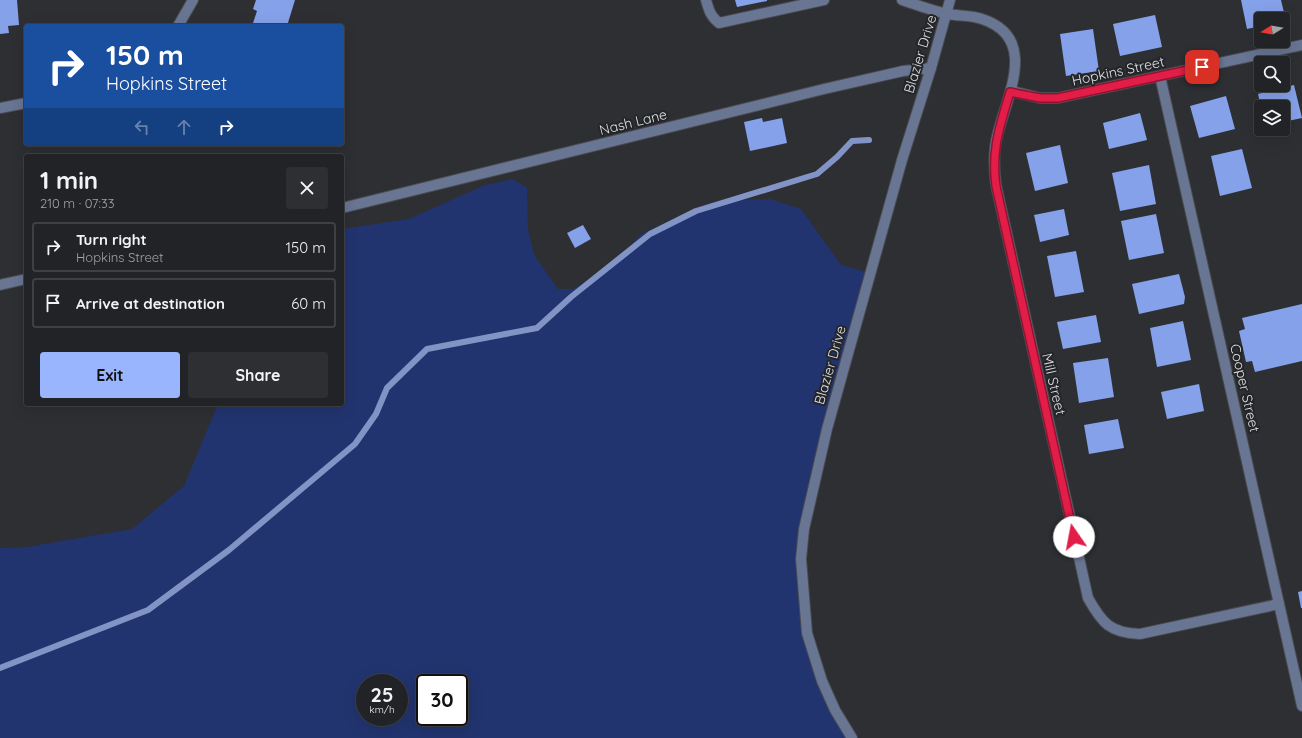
<!DOCTYPE html>
<meta charset="utf-8">
<style>
:root{--surface:#222326;--page:#2e2f32;--text:#f1f3f6;--muted:#a2a4a7;--line:#3f4043;--accent:#99b5fd}
body{margin:0;font-family:Quicksand,sans-serif;background:var(--page);color:var(--text);height:100vh;display:flex;flex-direction:column;font-size:15px;white-space:nowrap}
*{box-sizing:border-box;margin:0}
p{font-size:13px;color:var(--muted)}
.icon{flex:none;width:22px;height:22px;fill:none;stroke:currentColor;stroke-width:2;stroke-linecap:round;stroke-linejoin:round}
.map{position:relative;flex:1;overflow:hidden}
.panel{position:absolute;left:24px;top:154px;width:320px;height:252px;display:flex;flex-direction:column;background:var(--surface);border-radius:4px;box-shadow:0 4px 16px #0002,0 0 0 1px var(--line)}
.panel>*{flex:none}
.guide{position:absolute;left:24px;top:24px;width:320px;height:122px;border-radius:4px;box-shadow:0 4px 16px #0002,0 0 0 1px var(--line);background:#1a4fa0;color:#fff;overflow:hidden}
.needle{width:26px;rotate:259deg}
.controls{position:absolute;left:1254px;top:12px;display:grid;gap:8px}
.controls a{display:grid;place-items:center;width:36px;height:36px;border-radius:4px;background:var(--surface);box-shadow:0 4px 16px #0002,0 0 0 1px var(--line);font-size:20px}
.speed{position:absolute;left:356px;top:674px;display:flex;gap:8px;font-size:20px;font-weight:700;text-align:center}
.speed>*{display:grid;place-content:center;width:52px;height:52px;border-radius:50%;background:var(--surface);box-shadow:0 4px 16px #0002,0 0 0 1px var(--line);line-height:1}
.speed small{font-size:10px;font-weight:400}
.speed .limit{border:2px solid #111;border-radius:6px;background:#fff;color:#111}
.pin{position:absolute;display:grid;place-items:center;width:34px;height:34px;color:#fff;margin:-17px;border-radius:8px;box-shadow:0 2px 6px #0006}
.me{position:absolute;width:44px;margin:-22px;rotate:348deg;stroke-linejoin:round;filter:drop-shadow(0 0 3px #0008)}
.turn{display:flex;align-items:center;gap:14px;height:84px;padding:0 16px;font-size:18px}
.turn .icon{width:52px;height:52px;stroke-width:2.5}
.turn b{display:block;font-size:28px;line-height:34px}
.lanes{display:flex;align-items:center;height:38px;padding:0 16px;background:#0003;justify-content:center;gap:20px;direction:ltr}
.lanes .off{opacity:.35}
.round{display:grid;place-items:center;flex:none;width:42px;height:42px;border-radius:4px;background:var(--page)}
.head{display:flex;align-items:center;justify-content:space-between;height:68px;padding:0 16px}
h1{font-size:24px;font-weight:700;line-height:30px}
.primary-button{display:flex;gap:8px;margin-top:auto;padding:8px 16px}
.primary-button a{flex:1;height:46px;border-radius:4px;background:var(--accent);color:#111;font-size:16px;font-weight:700;line-height:46px;text-align:center}
.primary-button a+a{background:var(--page);color:var(--text)}
ul{padding:0;list-style:none}
li{display:flex;align-items:center;gap:12px;height:50px;margin:0 8px 6px;padding:0 8px;border:2px solid var(--line);border-radius:4px}
li div{flex:1}
li b{display:block;font-size:15px}
li em{font-style:normal}
.map>svg:first-child{display:block}
.green{fill:#22346f;fill-rule:evenodd}
.lines{fill:none;stroke-linecap:round;stroke-linejoin:round}
.stream{stroke:#8294c5;stroke-width:6}
.building{fill:#85a1e9}
.minor-casing{stroke:#494b4f;stroke-width:12}
.minor{stroke:#687593;stroke-width:10}
.route-casing{stroke:#92132f;stroke-width:10}
.route{stroke:#e11d48;stroke-width:7}
.labels{text-anchor:middle;stroke-width:4;stroke-linejoin:round;paint-order:stroke}
.street-label{font-size:14px;fill:#dfe0e3;stroke:#232529}
</style>
<div class="map">
<svg width="1302" height="738" viewBox="0 0 1302 738">
<rect width="100%" height="100%" fill="#2d2f33"/>
<path class="green" d="M513,179L527,188L528,230L534,255L558,289H573L610,267L641,234L716,201L770,199L801,209L841,265L870,273L827,429L801,559L813,655L852,738H0V548L27,547L132,529L184,486L218,404H342V229L409,219L485,185ZM365,683H399V717H365ZM425,683H459V717H425Z"/>
<g class="lines">
<path class="stream" d="M0,668L148,610L229,550L355,444L376,414L387,388L427,349L537,328L571,297L650,234L696,211L817,174L837,157L852,141L869,140"/>
</g>
<g class="building">
<path d="M0,0H17L19,25L8,26L9,33L0,34Z"/>
<path d="M256,0H295L287,26H252L257,11L253,9Z"/>
<path d="M735,0H767V1L737,7Z"/>
<path d="M1241,0H1281L1286,21H1283V19H1261V26L1247,29Z"/>
<path d="M1155,15L1162,47L1120,56L1113,24Z"/>
<path d="M1093,29L1099,71L1066,76L1060,34Z"/>
<path d="M1294,85L1302,118L1283,122V107H1261L1258,94Z"/>
<path d="M1226,96L1235,129L1199,138L1190,106Z"/>
<path d="M1140,113L1147,140L1109,149L1103,123Z"/>
<path d="M762,118L763,122L782,118L787,143L750,151L744,122Z"/>
<path d="M1060,145L1068,183L1035,191L1026,153Z"/>
<path d="M1242,149L1252,188L1220,196L1211,156Z"/>
<path d="M55,153V156H39V155Z"/>
<path d="M76,153V156H63V155Z"/>
<path d="M1149,165L1156,204L1120,211L1112,173Z"/>
<path d="M1064,209L1069,235L1040,242L1034,215Z"/>
<path d="M1156,214L1164,253L1129,260L1121,221Z"/>
<path d="M583,225L591,239L575,248L567,233Z"/>
<path d="M1076,251L1084,292L1055,297L1047,256Z"/>
<path d="M1179,274L1185,297L1184,304L1139,314L1132,284Z"/>
<path d="M1302,304V361L1255,372L1252,361L1246,362L1239,331L1245,329L1242,318Z"/>
<path d="M1096,315L1101,342L1063,349L1057,322Z"/>
<path d="M1183,321L1191,360L1157,367L1150,328Z"/>
<path d="M1108,358L1114,397L1079,403L1073,363Z"/>
<path d="M1199,384L1204,411L1167,419L1161,392Z"/>
<path d="M1118,419L1124,448L1089,454L1084,425Z"/>
<path d="M1302,591V608H1301L1298,592Z"/>
</g>
<g class="lines">
<defs>
<g id="minor">
<path d="M706,0C709,10 710,16 719,23L824,0"/>
<path d="M902,0C917,5 933,11 948,14C959,16 971,15 982,19C1040,38 1006,97 997,137C993,153 994,169 996,185L1088,598C1102,623 1110,633 1140,634L1279,604"/>
<path d="M178,26L193,0"/>
<path d="M1160,76L1302,706"/>
<path d="M1011,91L1040,98H1058L1302,45"/>
<path d="M0,108L26,103"/>
<path d="M342,208L824,89L903,71L931,68"/>
<path d="M0,285L26,279"/>
<path d="M852,738L835,710L822,681L807,633L801,559L804,529L827,429L902,160L931,68L950,0"/>
</g>
</defs>
<use href="#minor" class="minor-casing"/>
<use href="#minor" class="minor"/>
</g>
<g class="lines">
<defs>
<path id="route" d="M1074,537L996,186C991,149 1000,126 1010,92L1040,98H1058L1202,67"/>
</defs>
<use href="#route" class="route-casing"/>
<use href="#route" class="route"/>
</g>
<g class="labels">
<g class="street-label">
<text transform="translate(920 54) rotate(-73)" y="5">Blazier Drive</text>
<text transform="translate(1118 71) rotate(-12)" y="5">Hopkins Street</text>
<text transform="translate(633 122) rotate(-14)" y="5">Nash Lane</text>
<text transform="translate(830 365) rotate(-74)" y="5">Blazier Drive</text>
<text transform="translate(1054 384) rotate(77)" y="5">Mill Street</text>
<text transform="translate(1245 388) rotate(77)" y="5">Cooper Street</text>
</g>
</g>
</svg>
<div class="controls">
<a><svg class="needle" viewBox="-14 -14 28 28"><path d="M0-13l5 13h-10z" fill="#e53935"/><path d="M0 13l5-13h-10z" fill="#a2a4a7"/></svg></a>
<a><svg class="icon" aria-label="search" viewBox="0 0 24 24"><circle cx="10" cy="10" r="6"/><path d="M15 15l6 6"/></svg></a>
<a><svg class="icon" aria-label="layers" viewBox="0 0 24 24"><path d="M12 4l9 5-9 5-9-5zM3 14l9 5 9-5"/></svg></a>
</div>
<div class="speed"><div>25<small>km/h</small></div><div class="limit">30</div></div>
<div class="pin" style="left:1202px;top:67px;background:#d93025"><svg class="icon" aria-label="arrive" viewBox="0 0 24 24"><path d="M6 21V4h12l-3 4 3 4H6"/></svg></div>
<svg class="me" style="left:1074px;top:537px" viewBox="-20 -20 40 40"><circle r="19" fill="#fff"/><path d="M0-13L10 11 0 6-10 11z" fill="#e11d48"/></svg>
<div class="guide">
<div class="turn"><svg class="icon" aria-label="right" viewBox="0 0 24 24"><path d="M7 20v-9h11M14 6l5 5-5 5"/></svg><div><b>150 m</b>Hopkins Street</div></div>
<div class="lanes"><svg class="icon off" aria-label="left" viewBox="0 0 24 24"><path d="M17 20v-9H6M10 6l-5 5 5 5"/></svg><svg class="icon off" aria-label="ahead" viewBox="0 0 24 24"><path d="M12 20V5M6 11l6-6 6 6"/></svg><svg class="icon" aria-label="right" viewBox="0 0 24 24"><path d="M7 20v-9h11M14 6l5 5-5 5"/></svg></div>
</div>
<section class="panel">
<div class="head"><div><h1>1 min</h1><p>210 m · 07:33</p></div><a class="round"><svg class="icon" aria-label="close" viewBox="0 0 24 24"><path d="M6 6l12 12M18 6L6 18"/></svg></a></div>
<ul>
<li><svg class="icon" aria-label="right" viewBox="0 0 24 24"><path d="M7 20v-9h11M14 6l5 5-5 5"/></svg><div><b>Turn right</b><p>Hopkins Street</p></div><em>150 m</em></li>
<li><svg class="icon" aria-label="arrive" viewBox="0 0 24 24"><path d="M6 21V4h12l-3 4 3 4H6"/></svg><div><b>Arrive at destination</b></div><em>60 m</em></li>
</ul>
<div class="primary-button"><a>Exit</a><a>Share</a></div>
</section>
</div>
